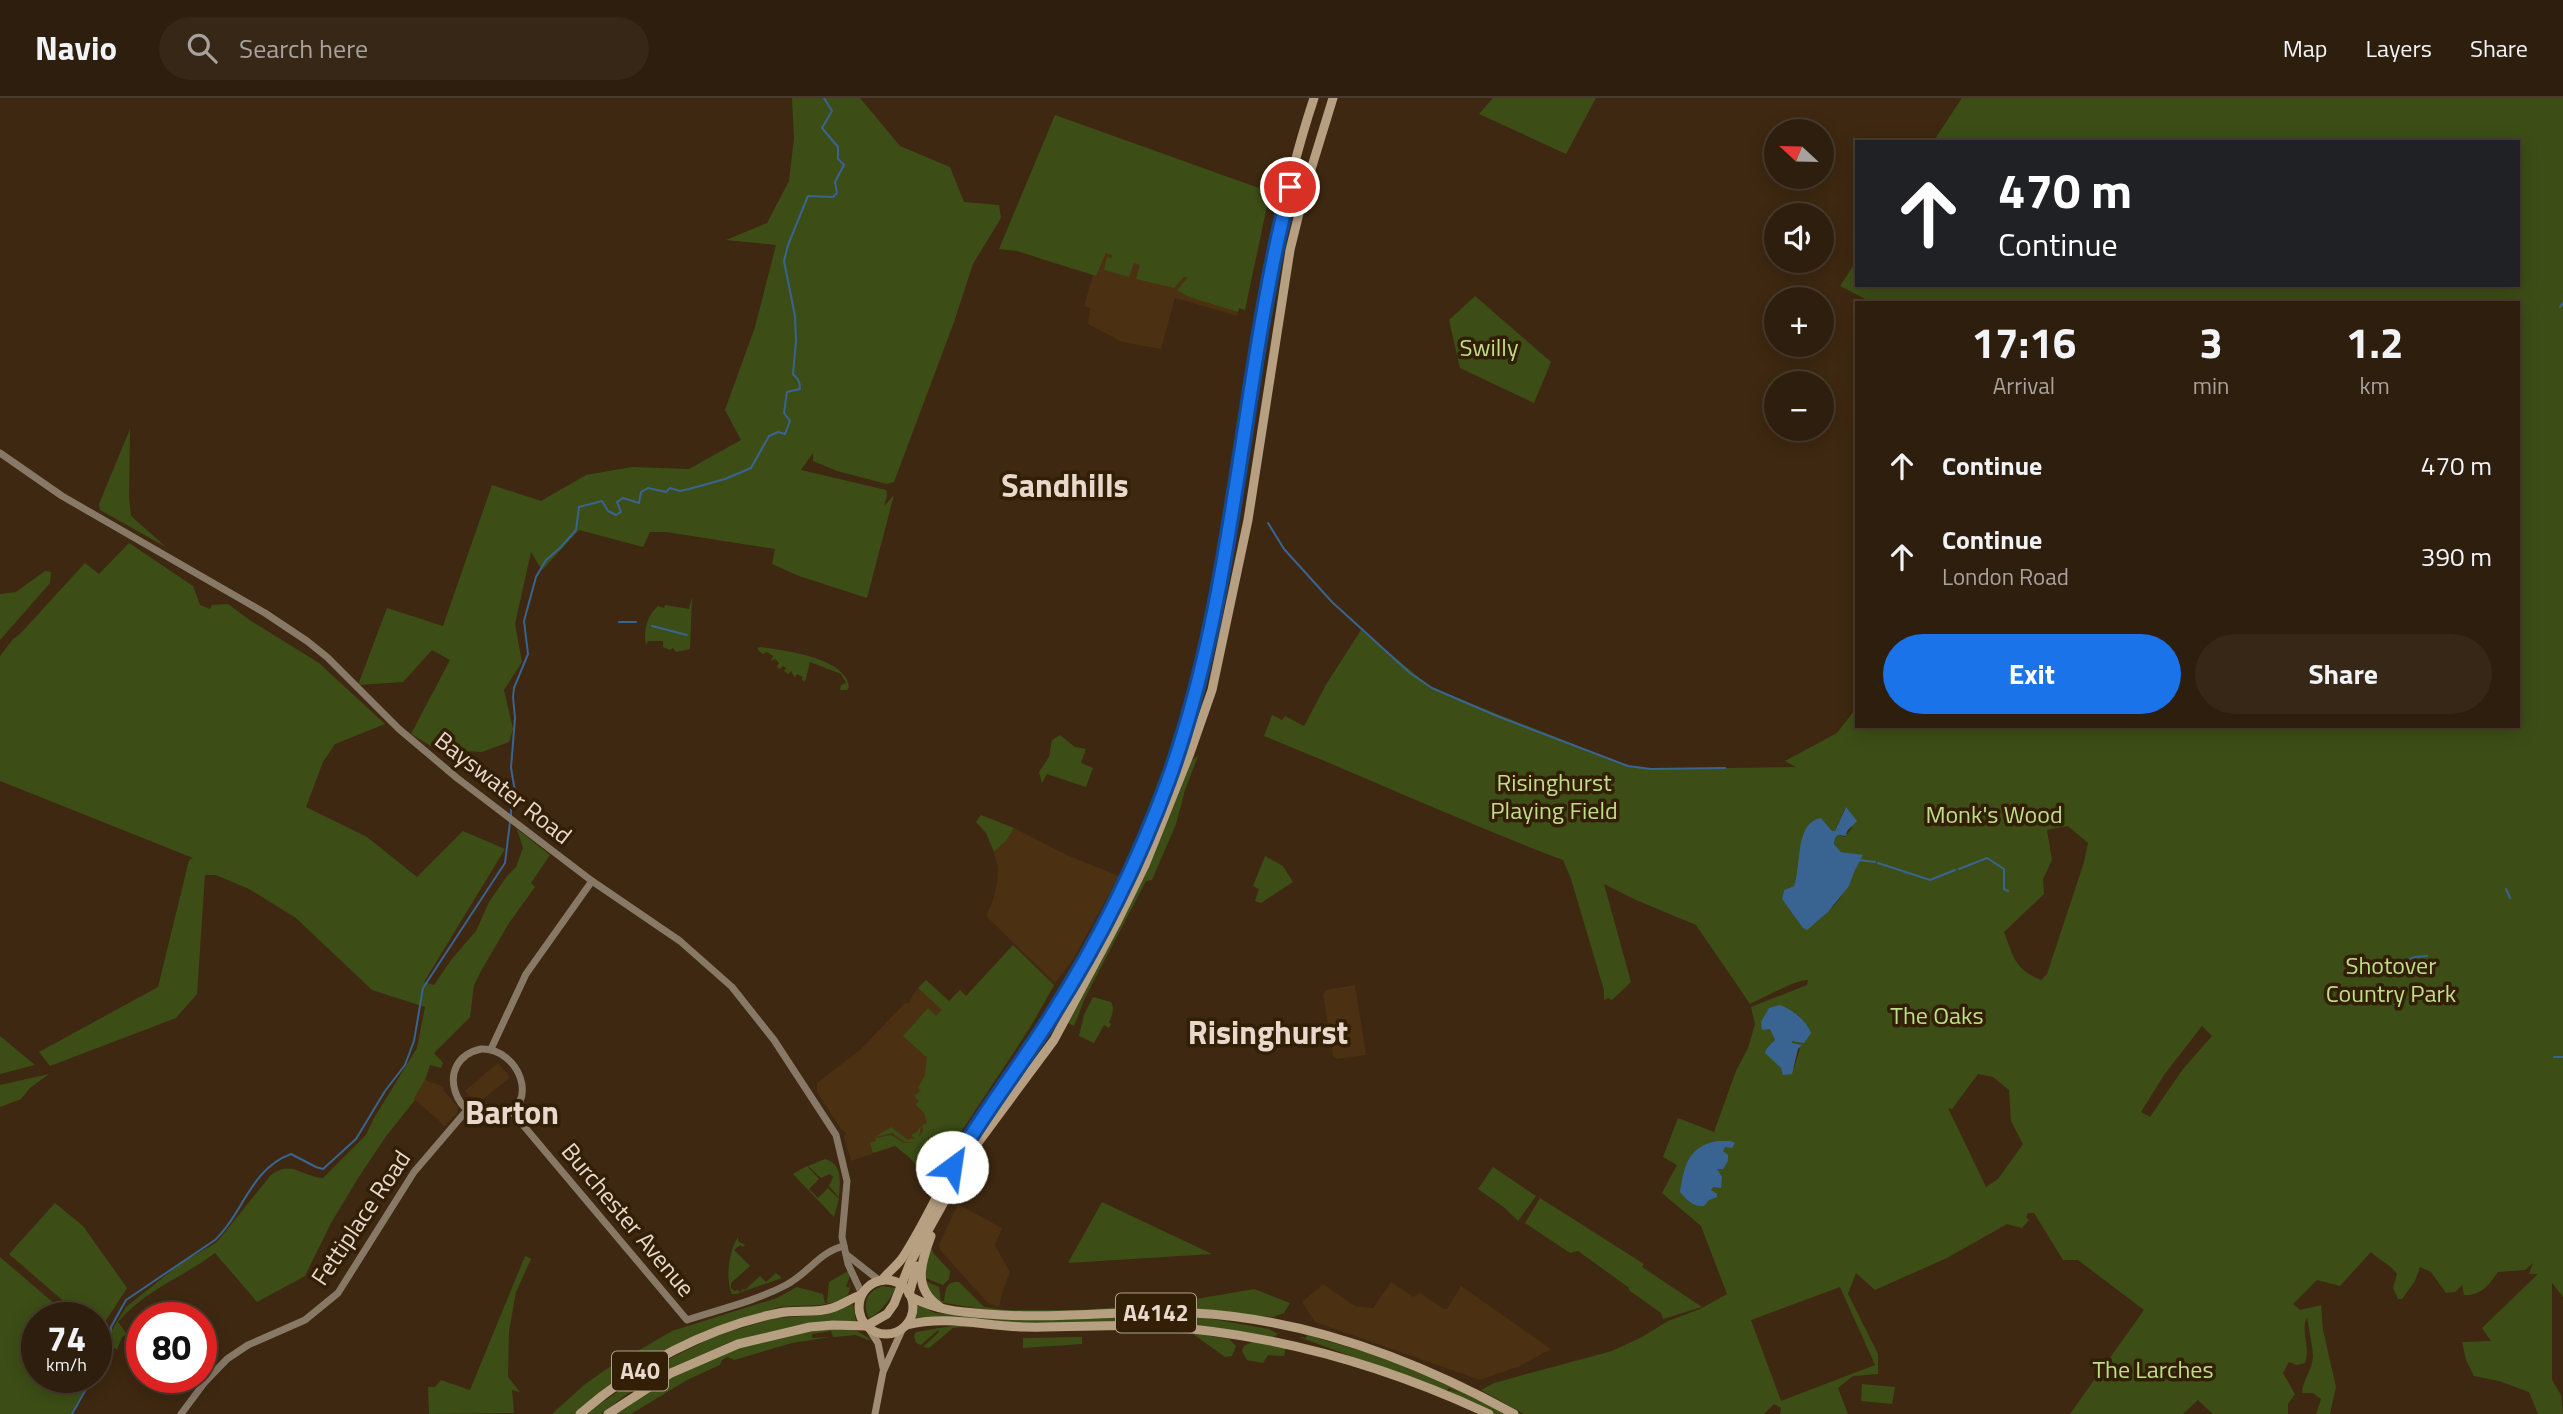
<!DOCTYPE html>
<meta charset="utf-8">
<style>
:root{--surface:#2e1e0d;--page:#362716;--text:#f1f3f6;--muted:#a7a29d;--line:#493c2e;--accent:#1a73e8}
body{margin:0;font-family:"Titillium Web",sans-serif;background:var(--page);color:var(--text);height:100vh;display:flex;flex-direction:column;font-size:26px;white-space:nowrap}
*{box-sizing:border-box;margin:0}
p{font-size:23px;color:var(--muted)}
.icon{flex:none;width:38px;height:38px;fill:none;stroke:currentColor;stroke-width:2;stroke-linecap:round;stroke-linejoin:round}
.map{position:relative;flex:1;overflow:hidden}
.drawer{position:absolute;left:1855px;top:203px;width:665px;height:427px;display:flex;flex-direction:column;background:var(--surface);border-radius:0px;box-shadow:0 4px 18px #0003,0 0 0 2px var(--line)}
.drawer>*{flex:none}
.top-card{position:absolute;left:1855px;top:42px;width:665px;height:147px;border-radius:0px;box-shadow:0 4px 18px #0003,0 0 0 2px var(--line);background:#202124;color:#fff;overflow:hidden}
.needle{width:46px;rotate:292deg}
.buttons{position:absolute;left:1764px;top:21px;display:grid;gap:14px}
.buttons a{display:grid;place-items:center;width:70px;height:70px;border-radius:50%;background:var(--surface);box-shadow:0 4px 18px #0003,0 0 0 2px var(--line);font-size:35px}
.speed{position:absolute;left:21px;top:1204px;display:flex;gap:14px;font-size:35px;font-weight:700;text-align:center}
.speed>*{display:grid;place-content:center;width:91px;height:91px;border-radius:50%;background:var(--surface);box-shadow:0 4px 18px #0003,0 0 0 2px var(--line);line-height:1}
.speed small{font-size:18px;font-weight:400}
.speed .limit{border:10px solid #d22;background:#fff;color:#111}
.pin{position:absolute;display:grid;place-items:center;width:60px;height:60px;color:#fff;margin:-30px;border:4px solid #fff;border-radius:50%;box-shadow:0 2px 7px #0007}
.me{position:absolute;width:77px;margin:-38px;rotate:31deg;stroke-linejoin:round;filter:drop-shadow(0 0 5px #0008)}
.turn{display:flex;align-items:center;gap:24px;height:147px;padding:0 28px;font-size:32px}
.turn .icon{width:91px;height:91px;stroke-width:2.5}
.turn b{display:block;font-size:49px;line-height:60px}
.eta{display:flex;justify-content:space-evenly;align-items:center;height:119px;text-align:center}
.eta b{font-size:42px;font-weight:700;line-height:49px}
.button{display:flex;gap:14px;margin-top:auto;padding:14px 28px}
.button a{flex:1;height:80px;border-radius:42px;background:var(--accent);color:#fff;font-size:28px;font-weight:700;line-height:80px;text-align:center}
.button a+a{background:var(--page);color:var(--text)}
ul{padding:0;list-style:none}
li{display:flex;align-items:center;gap:21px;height:91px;padding:0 28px}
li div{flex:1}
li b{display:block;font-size:26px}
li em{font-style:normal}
header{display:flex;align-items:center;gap:42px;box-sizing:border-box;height:98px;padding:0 35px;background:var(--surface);border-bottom:2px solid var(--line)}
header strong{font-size:33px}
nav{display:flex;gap:38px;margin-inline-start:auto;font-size:24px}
.search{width:490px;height:63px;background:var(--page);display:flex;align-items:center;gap:18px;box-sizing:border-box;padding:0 24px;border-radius:38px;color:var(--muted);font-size:26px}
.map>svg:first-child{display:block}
.built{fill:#4b3012}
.green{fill:#3c4e16;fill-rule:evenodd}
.water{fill:#396492}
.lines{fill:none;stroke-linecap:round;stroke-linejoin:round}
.stream{stroke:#396492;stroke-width:2}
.secondary{stroke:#887866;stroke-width:7}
.primary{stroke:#a18c75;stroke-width:7}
.highway{stroke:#b79f82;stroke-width:9}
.route-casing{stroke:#114b97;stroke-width:18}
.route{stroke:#1a73e8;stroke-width:12}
.labels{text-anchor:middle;stroke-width:7;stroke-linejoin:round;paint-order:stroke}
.shield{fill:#331e06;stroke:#b2a191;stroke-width:2}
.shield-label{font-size:23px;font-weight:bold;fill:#e8d9cc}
.park-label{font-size:24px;fill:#bedf87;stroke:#331e06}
.street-label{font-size:24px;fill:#e8d9cc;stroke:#331e06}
.district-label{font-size:32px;font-weight:bold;fill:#e8d9cc;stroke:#331e06}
</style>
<header>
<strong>Navio</strong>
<div class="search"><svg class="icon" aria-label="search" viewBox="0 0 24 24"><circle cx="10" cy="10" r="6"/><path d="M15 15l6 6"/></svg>Search here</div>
<nav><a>Map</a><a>Layers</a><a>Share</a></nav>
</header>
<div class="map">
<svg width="2563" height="1316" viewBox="0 0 2563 1316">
<rect width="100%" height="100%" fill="#3e2811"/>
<g class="built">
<path d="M1222,97L1255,117L1237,218L1175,200L1161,251L1122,244L1088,226L1090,210L1084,208L1093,177L1041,161L1053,135Z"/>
<path d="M1014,730L1067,757L1119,778L1073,862L1055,885L986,818L993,802L997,785L998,770L994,754L1006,743Z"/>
<path d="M1013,847L1054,887L1031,929L961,1032L931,1084L909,1059L895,1048L851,1063L844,1039L846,1035L841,1031L817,994V985L860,952L905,905H909L914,895L926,882L949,903L960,892L966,898Z"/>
<path d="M1355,887L1366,957L1337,961L1333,958L1323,896L1326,892Z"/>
<path d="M498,965L510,979L477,1006L465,993Z"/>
<path d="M425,982L444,989L443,992L458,1009L457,1015L445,1028L413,1000Z"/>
<path d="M958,1106L1002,1130L995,1147L1010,1174L1003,1192L999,1209L988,1205L940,1152L939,1147Z"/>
<path d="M1391,1184L1413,1199L1420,1195L1444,1211H1447L1461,1188L1551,1251L1520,1268L1480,1282L1315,1224L1302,1204L1323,1186L1355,1208L1373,1210Z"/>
</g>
<g class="green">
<path d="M792,0H860L900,48L950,69L964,104L999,107L1001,120L973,166L954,224L894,384L887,386L837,373L813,363V355L801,372L886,392L887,398L884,408L894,397L867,500L799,478L772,466L775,451L666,434H650L643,449L579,432L542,472L531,454L515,526L522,564L504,592L513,631L509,644L482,654L436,651L411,636L450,562L432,552L403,584L358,587L387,510L443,528L492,387L541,403L586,377L632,369L689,371L741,342L725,312L755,229L776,147L726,142L767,125L789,83L794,40Z"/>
<path d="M1493,0H1596L1566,56L1479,16Z"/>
<path d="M1962,0H2563V1199L2552,1185V1282L2561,1297L2563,1316H2538L2529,1294L2499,1283L2474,1278L2466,1262L2462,1244L2491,1243L2482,1230L2538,1176H2529L2533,1165L2525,1172L2498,1174C2489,1187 2481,1198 2464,1197L2462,1187L2455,1194L2446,1195L2431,1174L2420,1169L2415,1183L2402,1201H2398L2393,1190L2397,1176C2390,1166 2379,1162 2371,1154L2340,1188L2317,1182L2293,1206L2300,1212L2321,1207L2323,1232L2336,1289L2330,1316H2316L2321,1301L2313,1295H2302C2303,1281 2313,1271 2313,1257C2313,1251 2308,1226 2307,1219C2300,1234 2311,1249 2305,1265L2297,1267L2289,1264L2283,1275L2295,1296L2288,1306V1316H2213L2198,1302L2183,1316H2070L2144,1212L2078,1162H2063L2034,1115H2028L2026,1119L2029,1122L2022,1130L2007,1126L1947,1160L1875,1192L1856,1175L1848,1196L1878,1256V1276L1853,1278L1838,1290L1848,1316H1780L1781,1310L1774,1306L1764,1316H1524L1481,1292L1494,1285L1612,1253L1642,1239L1668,1223L1700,1211L1727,1196L1701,1128L1662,1095L1677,1067L1663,1059L1678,1020L1714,1034L1736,973L1748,950L1755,926L1751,909L1807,887L1808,882C1795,882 1765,899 1750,906L1696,827L1636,802L1604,786L1631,884L1612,902L1608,900L1604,902V892L1571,781L1563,762C1462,724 1364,678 1264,638L1272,617L1282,622L1285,618L1304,628L1327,585L1361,532L1432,590L1628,668L1651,671L1796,669L1785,663L1837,635L1857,609V628H2518V205H1873L1840,188L1857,162V187H2518V44H1933ZM1845,710L1852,730L1845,739L1838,737L1835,740L1834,746L1841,754L1859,757C1849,790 1839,809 1810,828L1797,820L1782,801L1784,792L1794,788L1821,720L1832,733H1835ZM2068,728L2088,745L2084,764L2047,876L2041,882C2015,872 2013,858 2004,834L2044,796L2043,781L2052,762L2047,732ZM1769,911L1798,917L1808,929L1792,942L1791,945L1801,947L1794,970H1781L1770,958L1767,950L1775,943L1770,930L1762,932ZM2202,928L2212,938L2183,971L2150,1019L2141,1014L2164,977ZM1978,976L1993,979L2009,992L2011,1023L2023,1046L1998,1081L1986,1089L1948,1010L1952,1011ZM1840,1189L1875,1267L1781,1303L1751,1222Z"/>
<path d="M1055,17L1270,94L1245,212L1239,210L1238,214L1189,199L1177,192L1188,179H1184L1174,190L1136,181L1140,167L1134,165L1129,179L1104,172L1107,159L1112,160V157L1106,155L1096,178L1017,153L999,151Z"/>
<path d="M1475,198L1551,264L1534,305L1460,270L1449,222Z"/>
<path d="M130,331L129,400L131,418L166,449L100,412L99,406Z"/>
<path d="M129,445L193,488L200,507L210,511L212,507L228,506L251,523L319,565L385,626L335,646L323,664L306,709L367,739L417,779L463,733L505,751L424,884L434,887L451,862L476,833L489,804L507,778L516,769L523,750L517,731L550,757L531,785L535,789L509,825L481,873L474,887L470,919L434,955L443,965L441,970L430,967L425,982L414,1000L415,1002L387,1037L360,1077L331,1125L305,1178L257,1204L215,1155C183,1179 144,1193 118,1224L127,1236L122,1239L117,1252L107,1244L113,1230L126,1209L180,1166L217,1144L270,1078C290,1061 300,1078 323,1080L366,1037L374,1020L417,950L425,909L372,892L296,820L249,791L216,777H205L197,896L176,920L50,968L39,954L158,889L189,762L193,760L0,683V558L13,541L20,536L85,465L99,476Z"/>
<path d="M45,473L51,474L50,485L0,542V496L16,494Z"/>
<path d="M692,499L690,551L676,554L673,550L670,552L663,549V543H648L646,547C643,532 647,518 658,508L664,510L665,507L689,511Z"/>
<path d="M761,549C784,552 847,560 849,589L847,592H840L841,587L846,585L841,576L810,564L805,584L802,582L803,579L797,576L795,580L791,573L788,576L784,573L786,570L783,568L780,571L777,569L779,565L775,561L771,563L773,558L767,554L763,556L759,553L757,550Z"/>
<path d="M1060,637L1075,649L1086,651L1081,665L1093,670L1086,689L1047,676L1042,685L1039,674L1049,659L1052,642Z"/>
<path d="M1198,658L1185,692L1176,726L1152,782L1146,783L1085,900L1074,928L1068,925C1116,837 1156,755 1192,662Z"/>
<path d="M981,717L1014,730L1006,743L994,754L986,735L976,724Z"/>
<path d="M1265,758L1283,768L1293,784L1261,805L1255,803L1259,791L1253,788Z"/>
<path d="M1013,847L1054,887C1018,955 969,1016 931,1084L909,1059L895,1048L873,1055L870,1045L876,1043L875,1040L891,1037L904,1045L915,1044H905L892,1035L875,1039L891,1029L908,1042L912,1040L916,1042L911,1037L917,1034L921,1028L919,1039L923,1033L922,1027L927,1025L924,1015L916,1007L919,1003L914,998L921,993L918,990L925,977L927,958H925L903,938L928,910L936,918L942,912L918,890L926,882L949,903L960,892L966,898Z"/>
<path d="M1093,899L1111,904C1115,911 1112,917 1109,924L1111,926L1109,930L1104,927L1094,945L1079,938L1084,917Z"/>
<path d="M0,938L35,967L0,976Z"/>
<path d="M49,976L30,990L21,1001L0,1009V987Z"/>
<path d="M825,1061C843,1066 840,1084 839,1099L829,1088L833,1079L830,1076L821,1080L808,1068Z"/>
<path d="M807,1068L819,1081L809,1091L818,1100L828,1090L839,1101L834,1119L793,1076Z"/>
<path d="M1493,1069L1536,1098L1518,1123L1505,1110L1478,1091Z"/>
<path d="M1540,1100L1644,1166L1642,1169L1702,1209L1663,1221L1661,1215L1630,1193L1628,1189L1578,1153L1570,1155L1525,1125Z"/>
<path d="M1102,1104L1212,1156L1068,1165Z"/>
<path d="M55,1105L83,1128L127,1190L103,1227L102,1237L96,1232V1220H83L9,1156Z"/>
<path d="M738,1139V1143L745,1147L743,1149L740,1147L734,1152L750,1168L731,1185V1190L735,1193L737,1192L740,1194L743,1191L745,1192L760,1178L766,1184L776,1175L782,1180L736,1196H732C725,1181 729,1153 738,1139Z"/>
<path d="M931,1149L934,1156L950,1173L949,1181L943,1187L923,1179Z"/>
<path d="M525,1158L531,1161L516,1194L509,1233L508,1279L520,1294L512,1292L514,1315L429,1316L428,1289H435L441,1282L470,1292Z"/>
<path d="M0,1159L71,1220H37V1279H93L71,1316H0Z"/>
<path d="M848,1173L850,1178L846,1188L849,1190L852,1183L848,1197L835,1204L820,1207L779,1209L718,1228L626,1276L574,1316H552L584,1287L605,1272L672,1233L777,1200L797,1189L823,1196L825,1205H827L829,1184Z"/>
<path d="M923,1182L939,1189L941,1203H944C946,1192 945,1183 959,1184L984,1209L1006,1212H1078L1167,1206L1254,1191L1290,1205L1284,1215L1273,1219L1229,1215L993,1213L939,1204L935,1201Z"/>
<path d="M883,1188L895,1190C892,1200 879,1216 869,1220C861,1205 868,1192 883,1188Z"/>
<path d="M853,1206L856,1223L810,1225L733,1243L673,1269L627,1296L601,1316H585L657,1267L715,1238L775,1220L822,1217Z"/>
<path d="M918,1206L935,1215L972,1218L1201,1219L1269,1231L1278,1236L1273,1239L1015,1225L954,1218L916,1221Z"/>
<path d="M957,1227L1176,1233L1229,1241L1236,1248L1232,1258L1225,1259L1193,1236L1140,1232L1027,1233L964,1229L953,1230L929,1250L923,1249L939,1234L938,1232L921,1247L916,1245L914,1238L916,1234Z"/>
<path d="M840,1230L857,1233L870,1241L868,1242L856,1237L833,1239L831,1233L812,1236V1240L830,1239L792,1245L734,1262L727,1259L722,1262L720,1267L687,1282L631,1316H615C633,1304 650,1290 669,1280C721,1250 782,1236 840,1230Z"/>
<path d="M1307,1237L1392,1262L1466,1294L1463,1297L1468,1295L1507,1316H1495L1449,1294L1450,1292L1460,1295L1449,1290L1446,1293L1299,1239L1306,1240Z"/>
<path d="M1082,1239V1246L1023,1250V1240Z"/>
<path d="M1252,1244L1286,1249L1284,1258L1268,1257L1263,1265L1247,1262L1242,1253L1244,1248Z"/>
<path d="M1862,1286L1895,1289L1892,1306L1861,1303Z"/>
</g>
<g class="water">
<path d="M1846,709L1857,723L1847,733L1846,738L1838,737L1835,740L1834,746L1841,754L1863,757L1854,774L1849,788L1828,814L1807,832L1803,830L1782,801L1784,792L1794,788C1802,767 1794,725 1821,720L1832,733H1835Z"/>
<path d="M1780,907C1793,912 1806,922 1811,935L1804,945L1792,943V945L1802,947L1798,951L1792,976L1783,977L1781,970L1765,955L1767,950L1775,942L1770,931L1762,932L1761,924L1769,910Z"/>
<path d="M1718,1043H1731L1735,1045L1732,1050L1725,1049L1723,1053L1728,1057V1063L1723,1071H1717L1722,1079L1721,1090L1713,1089L1711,1092L1717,1096V1099L1709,1102L1704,1108C1693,1109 1687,1102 1680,1094C1684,1068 1688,1048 1718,1043Z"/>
</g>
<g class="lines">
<g class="stream">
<path d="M2560,209L2563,205"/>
<path d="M1268,425L1284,451L1332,504L1410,575L1432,590L1497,618L1628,668L1651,671L1725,670"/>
<path d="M619,524H636"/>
<path d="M652,528L687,537"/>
<path d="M511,719V708L516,699L511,670L515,620L513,599L514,590L528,556L524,523L536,479L546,462L560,450L576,432L579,409L602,403L608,413L616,417L621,414L617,404L623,400L639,405L641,394L648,390L666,394L670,390L680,393L689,391L725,381L751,370L769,338L778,334L785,336L790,323L784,315L787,294L800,291C800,283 798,281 793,276L796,243L795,218L784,163L788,147L808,98L833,99L837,95L835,84L844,67L838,61V49L822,30L832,13L824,0"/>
<path d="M1859,762L1875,764"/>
<path d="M1878,765L1930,782L1955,772"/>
<path d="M1959,771L1987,760L2004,771V791L2008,793"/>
<path d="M2506,791L2510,800"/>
<path d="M2401,865L2415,859L2427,858"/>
<path d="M2554,959H2563"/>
<path d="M96,1275L110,1256L111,1229L126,1202L215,1142C243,1116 250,1071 291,1056L316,1069L323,1071L356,1041L385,993L405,967L414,943L423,890L505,765L510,724"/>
<path d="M72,1316L93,1279"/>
</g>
<g class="secondary">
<path d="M0,355L62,398L265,515L307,543L327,559L399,631L457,680L592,783L680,843L732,889L774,942L836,1037L847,1083L842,1139L848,1166L862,1196"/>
<path d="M481,951C520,950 541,1008 500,1019C456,1031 431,962 481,951Z"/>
<path d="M491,951L526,876L592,783"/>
<path d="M512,1014L687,1222C720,1211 756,1203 786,1187C809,1175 819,1154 844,1148"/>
<path d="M847,1157L880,1183"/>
<path d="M181,1316L205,1284L227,1261L248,1247L305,1222L338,1195L414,1074L467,1012"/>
</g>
<g class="primary">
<path d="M869,1231L878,1245L883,1270"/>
<path d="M875,1316L883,1274L902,1232"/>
</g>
<g class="highway">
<path d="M931,1138C921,1165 912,1190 940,1209"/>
<circle cx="886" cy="1209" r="27"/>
<path d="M882,1182C888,1174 897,1168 903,1159C928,1121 945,1077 970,1039C997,997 1027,958 1053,916C1128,795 1183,666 1212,527C1249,352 1257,171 1314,0"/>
<path d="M909,1196L917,1168"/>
<path d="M911,1199C936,1212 959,1214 987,1216C1056,1222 1125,1211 1194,1215C1307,1221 1416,1262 1514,1316"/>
<path d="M907,1227C946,1217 985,1228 1024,1229C1066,1230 1109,1226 1151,1228C1270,1234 1382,1266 1489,1316"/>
<path d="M580,1316C635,1268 707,1229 779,1215C796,1211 815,1216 832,1210C842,1207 851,1200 861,1197"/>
<path d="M608,1316L671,1275L738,1246L810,1229L833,1227L866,1228L887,1216L894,1206L910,1165L974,1050L1054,942L1116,826L1145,767L1190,655L1212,592L1248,422L1290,152L1305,91L1333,0"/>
</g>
</g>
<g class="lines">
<defs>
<path id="route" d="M952,1069C982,1017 1019,970 1051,919C1098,845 1138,765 1168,683C1237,492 1240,285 1290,89"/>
</defs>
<use href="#route" class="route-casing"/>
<use href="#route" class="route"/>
</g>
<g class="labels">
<g class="shield">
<rect x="1116" y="1195.5" width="80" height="39" rx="5"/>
<rect x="612" y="1253.5" width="56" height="39" rx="5"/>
</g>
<g class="shield-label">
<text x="1156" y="1223">A4142</text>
<text x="640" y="1281">A40</text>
</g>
<g class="park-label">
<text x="1489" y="258">Swilly</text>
<text x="1554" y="693">Risinghurst<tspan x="1554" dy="28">Playing Field</tspan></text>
<text x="1994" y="725">Monk's Wood</text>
<text x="2391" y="876">Shotover<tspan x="2391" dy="28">Country Park</tspan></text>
<text x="1937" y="926">The Oaks</text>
<text x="2153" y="1280">The Larches</text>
</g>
<g class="street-label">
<text transform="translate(503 690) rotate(38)" y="8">Bayswater Road</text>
<text transform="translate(361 1120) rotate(-56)" y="8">Fettiplace Road</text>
<text transform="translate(628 1122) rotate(50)" y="8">Burchester Avenue</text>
</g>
<g class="district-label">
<text x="1065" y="399">Sandhills</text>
<text x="1268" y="946">Risinghurst</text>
<text x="512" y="1026">Barton</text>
</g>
</g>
</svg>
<div class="buttons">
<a><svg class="needle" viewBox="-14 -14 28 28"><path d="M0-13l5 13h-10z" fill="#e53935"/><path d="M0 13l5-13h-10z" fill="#a7a29d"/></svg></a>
<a><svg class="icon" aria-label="sound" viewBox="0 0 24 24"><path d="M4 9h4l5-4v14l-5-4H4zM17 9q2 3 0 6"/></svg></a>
<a>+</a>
<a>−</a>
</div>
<div class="speed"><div>74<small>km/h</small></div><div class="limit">80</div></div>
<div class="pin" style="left:1290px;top:89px;background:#d93025"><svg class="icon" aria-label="arrive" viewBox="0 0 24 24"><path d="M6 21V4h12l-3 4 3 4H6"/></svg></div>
<svg class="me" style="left:952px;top:1069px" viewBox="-20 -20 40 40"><circle r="19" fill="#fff"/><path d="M0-13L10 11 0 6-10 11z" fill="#1a73e8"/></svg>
<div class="top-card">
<div class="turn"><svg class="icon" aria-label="ahead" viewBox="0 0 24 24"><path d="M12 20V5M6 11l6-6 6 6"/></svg><div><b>470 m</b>Continue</div></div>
</div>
<section class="drawer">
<div class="eta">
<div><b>17:16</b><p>Arrival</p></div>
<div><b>3</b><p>min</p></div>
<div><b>1.2</b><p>km</p></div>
</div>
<ul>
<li><svg class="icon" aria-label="ahead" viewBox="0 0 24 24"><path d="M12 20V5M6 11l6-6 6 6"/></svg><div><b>Continue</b></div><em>470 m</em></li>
<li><svg class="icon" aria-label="ahead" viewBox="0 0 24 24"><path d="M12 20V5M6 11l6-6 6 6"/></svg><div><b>Continue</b><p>London Road</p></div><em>390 m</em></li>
</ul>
<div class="button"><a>Exit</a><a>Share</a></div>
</section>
</div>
